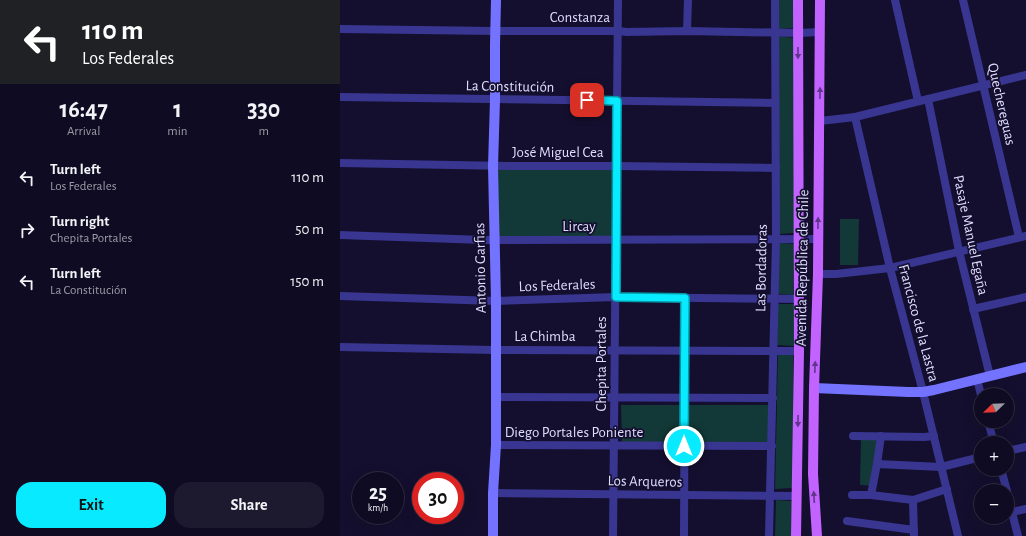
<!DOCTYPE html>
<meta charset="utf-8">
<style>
:root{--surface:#0f0b22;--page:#1d192f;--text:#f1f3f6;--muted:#9b9ba5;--line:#2f2b40;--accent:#08eaff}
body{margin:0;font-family:"Alegreya Sans",sans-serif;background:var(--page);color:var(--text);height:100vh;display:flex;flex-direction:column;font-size:15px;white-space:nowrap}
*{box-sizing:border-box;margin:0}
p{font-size:13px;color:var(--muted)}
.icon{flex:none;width:22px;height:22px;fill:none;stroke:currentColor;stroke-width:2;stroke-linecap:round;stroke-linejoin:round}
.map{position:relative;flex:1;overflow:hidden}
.drawer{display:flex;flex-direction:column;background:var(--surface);width:340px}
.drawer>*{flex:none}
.guide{background:#202124;color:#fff;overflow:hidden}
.needle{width:26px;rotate:247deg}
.tools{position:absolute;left:634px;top:388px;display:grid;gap:8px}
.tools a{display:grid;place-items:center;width:40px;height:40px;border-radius:50%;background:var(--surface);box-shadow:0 4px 16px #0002,0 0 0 1px var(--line);font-size:20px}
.speed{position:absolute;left:12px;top:472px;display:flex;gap:8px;font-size:20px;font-weight:700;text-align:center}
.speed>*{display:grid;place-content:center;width:52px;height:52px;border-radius:50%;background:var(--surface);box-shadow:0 4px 16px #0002,0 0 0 1px var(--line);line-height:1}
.speed small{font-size:10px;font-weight:400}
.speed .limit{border:6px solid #d22;background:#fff;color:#111}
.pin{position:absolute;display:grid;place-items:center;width:34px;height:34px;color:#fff;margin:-17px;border-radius:8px;box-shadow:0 2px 6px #0006}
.me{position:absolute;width:44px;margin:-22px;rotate:0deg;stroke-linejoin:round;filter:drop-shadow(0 0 3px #0008)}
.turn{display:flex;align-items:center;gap:14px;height:84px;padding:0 16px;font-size:18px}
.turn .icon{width:52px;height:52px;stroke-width:2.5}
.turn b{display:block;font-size:28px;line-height:34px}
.eta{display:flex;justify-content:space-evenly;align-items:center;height:68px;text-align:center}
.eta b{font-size:24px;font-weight:700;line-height:28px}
.cta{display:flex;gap:8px;margin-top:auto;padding:8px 16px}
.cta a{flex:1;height:46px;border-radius:16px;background:var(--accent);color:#111;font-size:16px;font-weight:700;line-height:46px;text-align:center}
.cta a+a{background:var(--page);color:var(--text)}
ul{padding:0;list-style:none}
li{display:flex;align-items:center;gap:12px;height:52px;padding:0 16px}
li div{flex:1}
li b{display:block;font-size:15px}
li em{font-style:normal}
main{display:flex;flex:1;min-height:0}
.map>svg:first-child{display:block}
.green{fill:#123937}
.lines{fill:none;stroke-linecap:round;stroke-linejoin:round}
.street{stroke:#383691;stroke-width:8}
.secondary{stroke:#7473ff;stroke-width:10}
.primary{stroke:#c263ff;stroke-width:10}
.oneway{fill:#62358c}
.route-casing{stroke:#0598a6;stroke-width:10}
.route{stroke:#08eaff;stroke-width:7}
.labels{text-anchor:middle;stroke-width:3.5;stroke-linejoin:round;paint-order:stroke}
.street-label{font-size:15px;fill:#dfdcff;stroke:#140f2e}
</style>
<main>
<section class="drawer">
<div class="guide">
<div class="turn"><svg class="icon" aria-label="left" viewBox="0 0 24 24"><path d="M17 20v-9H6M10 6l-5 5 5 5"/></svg><div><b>110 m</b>Los Federales</div></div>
</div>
<div class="eta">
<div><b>16:47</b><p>Arrival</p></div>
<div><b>1</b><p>min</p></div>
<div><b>330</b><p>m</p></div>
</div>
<ul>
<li><svg class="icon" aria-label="left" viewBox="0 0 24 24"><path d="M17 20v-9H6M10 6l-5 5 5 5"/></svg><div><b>Turn left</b><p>Los Federales</p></div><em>110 m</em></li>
<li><svg class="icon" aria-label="right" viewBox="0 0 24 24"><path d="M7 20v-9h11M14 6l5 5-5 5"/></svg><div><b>Turn right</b><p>Chepita Portales</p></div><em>50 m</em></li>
<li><svg class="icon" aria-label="left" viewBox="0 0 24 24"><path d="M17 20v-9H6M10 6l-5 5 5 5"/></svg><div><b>Turn left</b><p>La Constitución</p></div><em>150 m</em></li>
</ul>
<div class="cta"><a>Exit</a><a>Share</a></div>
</section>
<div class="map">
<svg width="686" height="536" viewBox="0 0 686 536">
<rect width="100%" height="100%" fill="#140f2e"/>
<g class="green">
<path d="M439,0H453V28L439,29Z"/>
<path d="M438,36L454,38V233L439,234Z"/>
<path d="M277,166L276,238L156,237L155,167Z"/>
<path d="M500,219H519L518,265H500Z"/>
<path d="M439,243L454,244L453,295L438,294Z"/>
<path d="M438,304H455L454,346L437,345Z"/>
<path d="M453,354V488L435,489L438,355Z"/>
<path d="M281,405H434L432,445H282Z"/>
<path d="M521,437L544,438L535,486L520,485Z"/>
<path d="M436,500L452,501L451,536H435Z"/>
</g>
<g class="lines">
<g class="street">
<path d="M555,0L578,101"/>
<path d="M623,0L679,237"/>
<path d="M0,29L155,31H278L287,32L347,31L458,33L480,32"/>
<path d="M347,31L348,0"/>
<path d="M0,97L435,103"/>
<path d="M588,99L619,251L650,376"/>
<path d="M515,117L550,268L583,392L618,536"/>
<path d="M480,121L515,117L686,75"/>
<path d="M0,163L171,166H277L436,168"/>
<path d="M0,235L144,240L478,239"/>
<path d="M478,274H496L550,268L686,236"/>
<path d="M0,296L156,301L276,297L458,299"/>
<path d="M633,309L686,297"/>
<path d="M0,347L155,350L459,351"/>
<path d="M637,379L641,395"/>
<path d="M156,397L433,398"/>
<path d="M648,421L654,443"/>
<path d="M513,436L584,437L594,436"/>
<path d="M156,445L432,446"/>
<path d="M667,451L686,447"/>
<path d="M537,464L601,467L641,457"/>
<path d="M661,469L667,491"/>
<path d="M153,493L457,496"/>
<path d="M667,493L678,536"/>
<path d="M512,495H531L573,500"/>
<path d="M531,495L537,464L541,436"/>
<path d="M672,512L686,509"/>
<path d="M507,521L574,530"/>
<path d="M273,536L278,0"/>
<path d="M344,536L345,298"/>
<path d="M429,536L436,239L435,0"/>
<path d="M574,536L573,500L607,489"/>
</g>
<g class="secondary">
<path d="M474,388L568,392H583L594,390L686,367"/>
<path d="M153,536V493L156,445V301L153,166L155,100V44L156,0"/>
</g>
<g class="primary">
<path d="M456,536L459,351L458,0"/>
<path d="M477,536L473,474L474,388L478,274L480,0"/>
</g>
</g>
<defs><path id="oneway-solid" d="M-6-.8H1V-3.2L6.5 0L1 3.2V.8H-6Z"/></defs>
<g class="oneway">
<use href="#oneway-solid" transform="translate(458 53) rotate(90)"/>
<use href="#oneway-solid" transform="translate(480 93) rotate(-89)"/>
<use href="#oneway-solid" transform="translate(478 223) rotate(-89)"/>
<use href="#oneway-solid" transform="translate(475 367) rotate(-88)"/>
<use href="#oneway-solid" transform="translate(458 421) rotate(91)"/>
<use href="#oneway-solid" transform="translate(474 497) rotate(-93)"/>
</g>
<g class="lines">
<defs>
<path id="route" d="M247,100L277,101L276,297L345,298L344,446"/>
</defs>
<use href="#route" class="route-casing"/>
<use href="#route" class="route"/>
</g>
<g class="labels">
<g class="street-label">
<text x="240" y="22">Constanza</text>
<text transform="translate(170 86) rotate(1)" y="5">La Constitución</text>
<text transform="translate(662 104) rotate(77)" y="5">Quechereguas</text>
<text x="218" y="157">José Miguel Cea</text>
<text x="239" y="231">Lircay</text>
<text transform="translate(631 235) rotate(78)" y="5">Pasaje Manuel Egaña</text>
<text transform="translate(140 268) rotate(-91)" y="5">Antonio Garfias</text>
<text transform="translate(421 268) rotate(-89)" y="5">Las Bordadoras</text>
<text transform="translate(462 268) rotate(-89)" y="5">Avenida República de Chile</text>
<text transform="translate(217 285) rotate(-2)" y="5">Los Federales</text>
<text transform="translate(579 323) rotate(75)" y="5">Francisco de la Lastra</text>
<text x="205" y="341">La Chimba</text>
<text transform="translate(261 364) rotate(-90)" y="5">Chepita Portales</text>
<text x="234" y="437">Diego Portales Poniente</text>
<text transform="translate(305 481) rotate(1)" y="5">Los Arqueros</text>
</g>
</g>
</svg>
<div class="tools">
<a><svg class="needle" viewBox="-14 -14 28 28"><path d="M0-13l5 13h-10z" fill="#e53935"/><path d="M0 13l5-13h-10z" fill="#9b9ba5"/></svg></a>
<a>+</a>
<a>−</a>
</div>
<div class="speed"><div>25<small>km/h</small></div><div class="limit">30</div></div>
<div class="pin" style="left:247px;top:100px;background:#d93025"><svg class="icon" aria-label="arrive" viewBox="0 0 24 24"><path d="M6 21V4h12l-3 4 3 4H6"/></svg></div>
<svg class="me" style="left:344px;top:446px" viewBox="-20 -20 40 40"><circle r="17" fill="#08eaff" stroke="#fff" stroke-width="3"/><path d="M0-11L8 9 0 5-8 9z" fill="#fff"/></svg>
</div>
</main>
